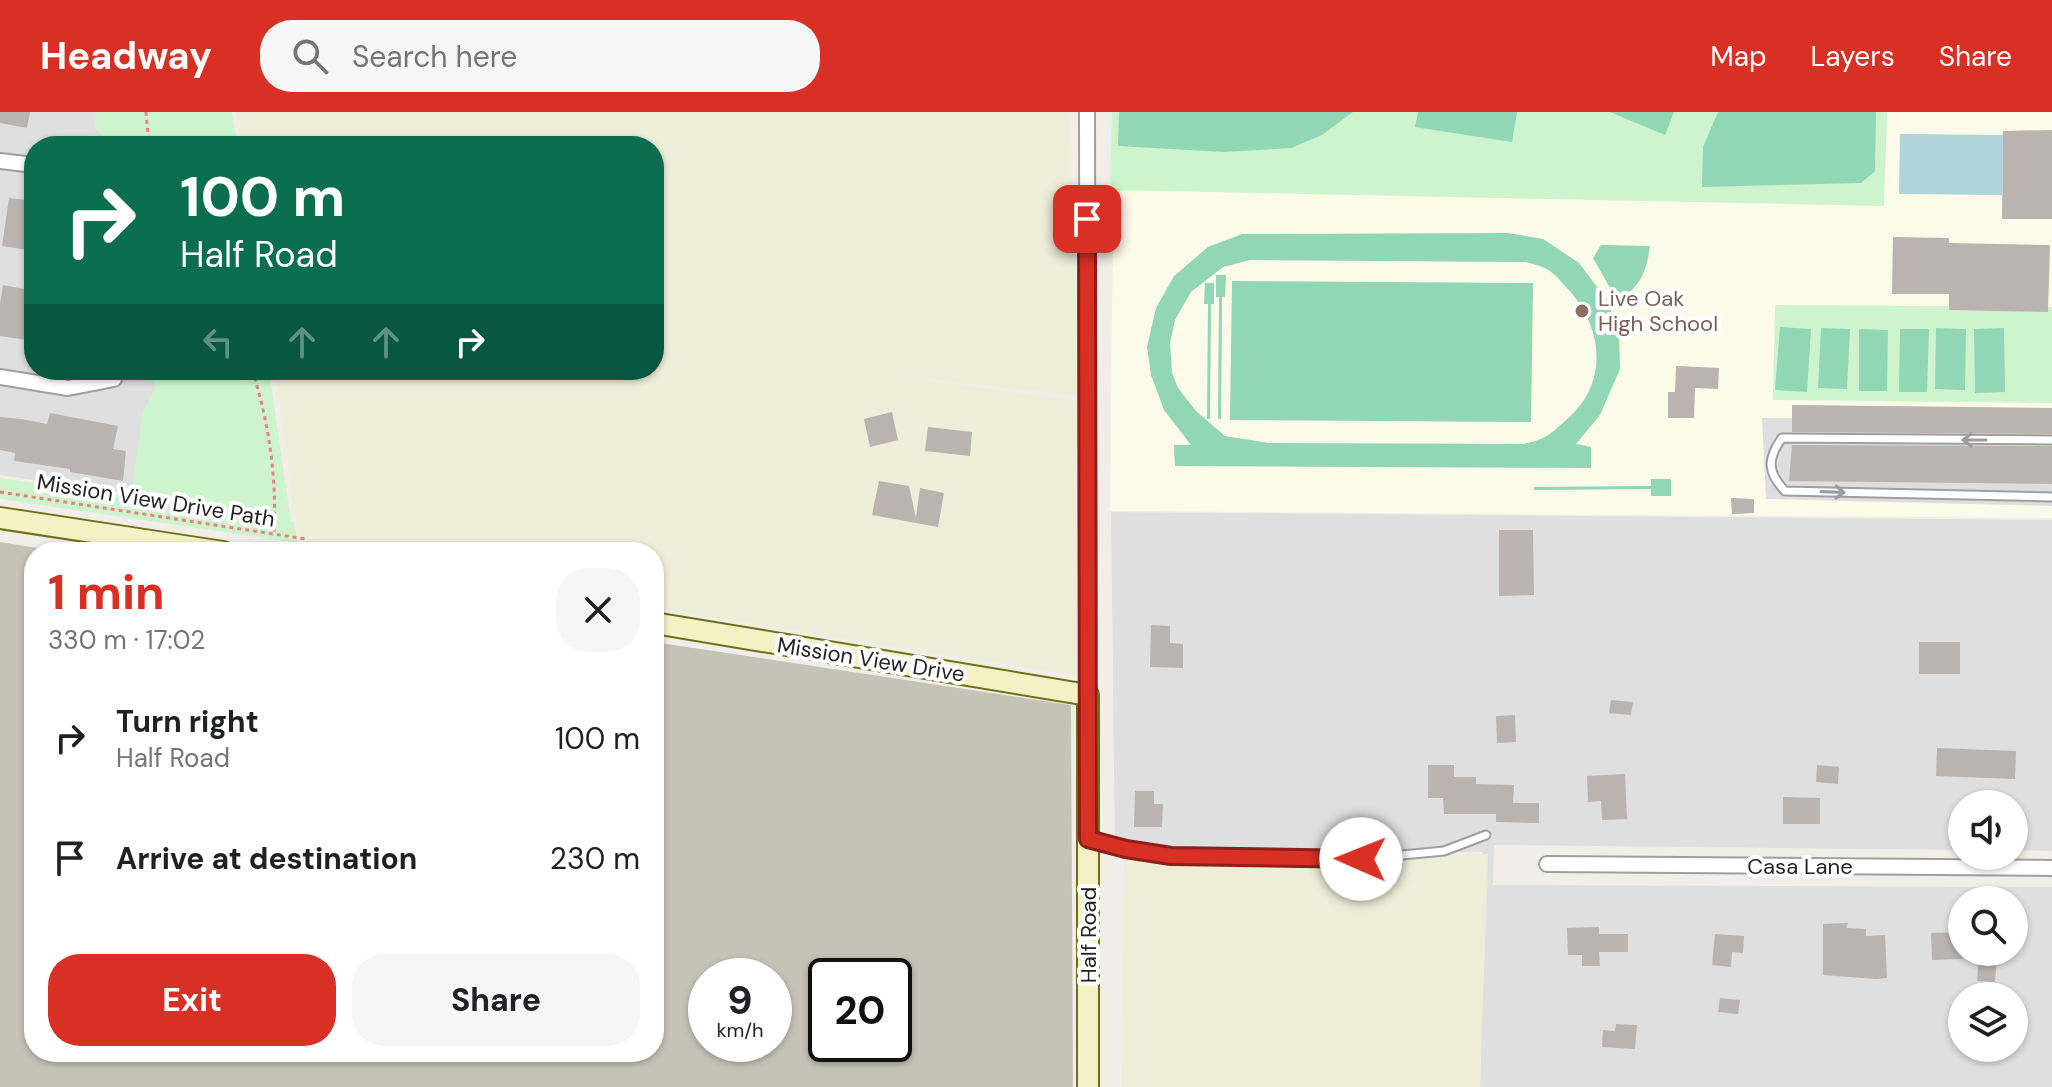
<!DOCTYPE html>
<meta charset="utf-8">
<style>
:root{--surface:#fff;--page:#f6f6f6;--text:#202124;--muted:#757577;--accent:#d93025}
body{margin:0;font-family:"DM Sans",sans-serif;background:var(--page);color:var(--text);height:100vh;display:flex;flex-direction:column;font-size:30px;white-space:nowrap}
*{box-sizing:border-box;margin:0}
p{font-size:26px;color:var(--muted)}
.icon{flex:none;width:44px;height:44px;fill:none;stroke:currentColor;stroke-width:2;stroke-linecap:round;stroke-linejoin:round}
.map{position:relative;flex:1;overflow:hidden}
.details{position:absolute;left:24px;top:430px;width:640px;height:520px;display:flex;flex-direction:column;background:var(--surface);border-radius:32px;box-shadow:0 2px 6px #0004}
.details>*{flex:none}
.top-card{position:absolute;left:24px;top:24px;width:640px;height:244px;border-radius:32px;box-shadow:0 2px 6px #0004;background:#0b6e4f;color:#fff;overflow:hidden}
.fabs{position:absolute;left:1948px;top:678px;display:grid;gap:16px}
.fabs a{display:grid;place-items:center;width:80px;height:80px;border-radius:50%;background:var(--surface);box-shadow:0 2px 6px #0004;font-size:40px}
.speed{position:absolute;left:688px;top:846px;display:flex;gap:16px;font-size:40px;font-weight:700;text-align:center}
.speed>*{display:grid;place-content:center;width:104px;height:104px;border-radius:50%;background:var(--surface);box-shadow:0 2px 6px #0004;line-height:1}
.speed small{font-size:20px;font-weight:400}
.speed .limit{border:4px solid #111;border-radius:12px;background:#fff;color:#111}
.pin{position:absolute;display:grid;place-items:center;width:68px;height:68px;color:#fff;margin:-34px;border-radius:16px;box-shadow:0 4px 12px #0006}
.me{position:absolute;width:88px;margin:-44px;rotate:271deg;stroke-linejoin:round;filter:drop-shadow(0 0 6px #0008)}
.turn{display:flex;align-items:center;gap:28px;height:168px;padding:0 24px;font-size:36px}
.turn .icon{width:104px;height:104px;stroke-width:2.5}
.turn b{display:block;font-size:56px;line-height:68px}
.lanes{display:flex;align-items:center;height:76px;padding:0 24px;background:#0003;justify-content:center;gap:40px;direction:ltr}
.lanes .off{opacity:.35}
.round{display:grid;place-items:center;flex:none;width:84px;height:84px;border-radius:32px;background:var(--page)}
.headline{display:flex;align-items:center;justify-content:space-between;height:136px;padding:0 24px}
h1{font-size:48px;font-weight:700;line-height:60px;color:var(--accent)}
.cta{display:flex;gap:16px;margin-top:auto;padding:16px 24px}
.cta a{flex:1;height:92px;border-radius:32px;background:var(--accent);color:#fff;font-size:32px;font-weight:700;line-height:92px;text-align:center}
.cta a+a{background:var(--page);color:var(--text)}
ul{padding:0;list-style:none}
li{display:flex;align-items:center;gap:24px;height:120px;padding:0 24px}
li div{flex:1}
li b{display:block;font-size:30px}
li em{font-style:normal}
header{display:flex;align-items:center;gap:48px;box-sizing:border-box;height:112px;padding:0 40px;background:var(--accent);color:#fff}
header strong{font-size:38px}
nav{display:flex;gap:44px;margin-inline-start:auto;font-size:28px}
.search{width:560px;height:72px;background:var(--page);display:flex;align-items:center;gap:20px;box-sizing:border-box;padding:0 28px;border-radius:32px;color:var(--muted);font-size:30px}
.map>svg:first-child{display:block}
.residential{fill:#e0dfdf;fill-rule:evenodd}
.education{fill:#fcfae8}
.construction{fill:#c5c3b6;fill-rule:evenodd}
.farmland{fill:#ededd8}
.park{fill:#cef4cd}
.pitch{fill:#91d6b5;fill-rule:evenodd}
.parking{fill:#dedede}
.water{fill:#b0d4d9}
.building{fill:#bab3b0}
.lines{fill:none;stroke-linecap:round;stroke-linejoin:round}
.lane-casing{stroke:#9f9f9f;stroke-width:11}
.street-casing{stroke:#9f9f9f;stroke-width:18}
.secondary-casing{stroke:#6e7012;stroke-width:24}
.path{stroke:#eb8281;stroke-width:3;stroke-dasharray:4 4;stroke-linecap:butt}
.lane{stroke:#fff;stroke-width:7}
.street{stroke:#fff;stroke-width:14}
.secondary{stroke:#f3f1c5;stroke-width:20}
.oneway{stroke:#9c9c9c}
.route-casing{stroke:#8d1f18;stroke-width:20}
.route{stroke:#d93025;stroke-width:14}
.education-dot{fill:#8d6e63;stroke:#fff;stroke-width:3}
.labels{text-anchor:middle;stroke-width:8;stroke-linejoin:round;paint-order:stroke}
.education-label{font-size:22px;fill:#785e54;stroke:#fff;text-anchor:start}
.street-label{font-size:22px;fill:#222;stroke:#fff}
</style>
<header>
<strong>Headway</strong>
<div class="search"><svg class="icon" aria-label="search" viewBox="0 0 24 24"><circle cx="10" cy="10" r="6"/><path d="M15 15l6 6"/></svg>Search here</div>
<nav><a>Map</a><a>Layers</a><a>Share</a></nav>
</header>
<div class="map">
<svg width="2052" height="975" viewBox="0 0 2052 975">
<rect width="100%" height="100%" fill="#f1eeea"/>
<g class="residential">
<path d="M0,0H231L236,34H34V258H268L289,406L0,363Z"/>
<path d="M1111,400L2052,408V739L2014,738V692H1962V738L1494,733L1493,773L2052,775V975H1480L1483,740L1115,743ZM1962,788H2014V840H1962ZM1962,884H2014V936H1962Z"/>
</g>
<path class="education" d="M1114,0H2052V406L1110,399Z"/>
<path class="construction" d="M0,430L63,440H34V940H654V530L1071,593L1073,975H0ZM706,864H774V932H706ZM826,864H894V932H826Z"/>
<g class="farmland">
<path d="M236,0H1069L1080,284L904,265L1083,290L1074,364L1078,442L1076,564L654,496V440H310L300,438L274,258H654V34H241Z"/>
<path d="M1124,742L1248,747L1488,742L1480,975H1121Z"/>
</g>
<g class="park">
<path d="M96,0H232L237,34H111L109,29L94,16Z"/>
<path d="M1112,0H1887L1884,94L1110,78Z"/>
<path d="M1775,193L2052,195V291L1773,288Z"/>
<path d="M152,258H269L291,409L294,410L298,431L0,387V366L131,385L143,299L155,277Z"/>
</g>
<g class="pitch">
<path d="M1119,0H1353L1322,23L1291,36L1224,40L1118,34Z"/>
<path d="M1418,0H1517L1512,30L1415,15Z"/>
<path d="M1610,0H1674L1665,23Z"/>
<path d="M1718,0H1876L1875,59L1861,71L1702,75L1703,35Z"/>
<path d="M1508,121L1543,127L1579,151L1607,188L1619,219L1620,257L1600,303L1576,332L1591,335V356L1175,354L1174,333H1191L1164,298L1151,263L1147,235L1156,196L1174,164L1208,135L1242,122ZM1250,148L1526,150C1533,152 1543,154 1550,159C1556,163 1562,171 1567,176C1604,215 1609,272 1566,308C1550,323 1545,327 1524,332L1269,331L1225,324L1196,299L1178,276L1172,261L1170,231L1175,208L1191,180L1223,155Z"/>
<path d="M1601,133L1650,134C1646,161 1641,173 1618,190L1593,146Z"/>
<path d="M1216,163H1226L1225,185H1222L1221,307H1218L1219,185H1216Z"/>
<path d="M1232,169L1533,171L1531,310L1230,308Z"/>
<path d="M1205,171H1214V192H1211L1210,307H1207L1208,192H1204Z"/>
<path d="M1780,215L1811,217L1807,280L1775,278Z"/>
<path d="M1821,216L1850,217L1847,277L1818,276Z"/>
<path d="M1936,216L1966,217L1965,278L1935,277Z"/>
<path d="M2004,216L2005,280L1975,281L1974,217Z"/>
<path d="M1859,217L1888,218L1887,279H1859Z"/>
<path d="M1900,217H1929L1927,280H1899Z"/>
<path d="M1651,367H1671V384H1651V377L1534,378V375L1651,374Z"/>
</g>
<path class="parking" d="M2052,305V394L1766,387L1762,306Z"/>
<path class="water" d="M1900,22L2003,23L2002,83L1899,82Z"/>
<g class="building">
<path d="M0,0H30L27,16L0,11Z"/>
<path d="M2052,18V107H2002L2003,19Z"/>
<path d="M9,86L27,88L25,103H34V139L2,134Z"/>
<path d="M1893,125L1949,126V131L2050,133L2048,200L1949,198V182H1892Z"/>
<path d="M3,173L34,179V229L0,224V192Z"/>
<path d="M1676,254L1719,256L1718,277L1695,276L1694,306H1668V280H1675Z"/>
<path d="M1792,293L2052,296V322L1792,320Z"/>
<path d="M892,300L898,328L870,335L864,307Z"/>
<path d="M50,301L118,314L113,337L126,339L123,369L70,360V357L14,349L15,341L0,338V305L22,307L47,312Z"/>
<path d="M928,315L972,320L970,344L925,339Z"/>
<path d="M1792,333L2052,334V372L1789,369Z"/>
<path d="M879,369L909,374L916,406L920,376L944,381L938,415L872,403Z"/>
<path d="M1731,386L1754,387V401L1732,402Z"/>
<path d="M1499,418H1533L1534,483L1499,484Z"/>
<path d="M1151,513L1170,514V531L1183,532V556L1150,555Z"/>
<rect x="1919" y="530" width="41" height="32"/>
<path d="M1611,588L1633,590L1631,603L1609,601Z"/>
<path d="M1515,603L1516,630L1497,631L1496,604Z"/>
<path d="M1937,636L2016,639L2015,667L1936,664Z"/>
<path d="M1428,653H1454V665H1476V672L1514,673L1513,691H1539V711L1496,710V702H1444L1443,686H1428Z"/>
<path d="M1817,653L1839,655L1838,672L1816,670Z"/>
<path d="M1625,662L1627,707L1602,708L1601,689L1588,690L1587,664Z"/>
<path d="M1135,679H1154V692H1163L1162,715H1134Z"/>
<path d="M1783,685L1820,686V712H1783Z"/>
<path d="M1848,811L1846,816L1866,817V824L1885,823L1887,866L1876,867L1823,863V812Z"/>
<path d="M1599,815V822H1628V840H1599L1600,854H1582V843H1568L1567,816Z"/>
<path d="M1962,820V847L1932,848L1931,821Z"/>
<path d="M1715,822L1744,824L1743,841L1732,840L1731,855L1712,853Z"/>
<path d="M1979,841L1997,842L1995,870L1977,869Z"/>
<path d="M1720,886L1740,888L1738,902L1718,900Z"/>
<path d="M1616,912L1637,913L1635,937L1602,935L1603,918L1615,919Z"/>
</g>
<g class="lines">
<defs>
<g id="lane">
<path d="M2052,328L1782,326C1767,347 1767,360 1785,379L2052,385"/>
<path d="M1090,728L1126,737L1171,744L1361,747L1444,739L1486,723"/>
</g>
<g id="street">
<path d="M1087,0L1088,583"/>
<path d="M0,49L34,53"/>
<path d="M0,265L68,276L114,267"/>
<path d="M1547,752L2052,756"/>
</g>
<g id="secondary">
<path d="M0,406L223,440"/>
<path d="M654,511L1088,583V975"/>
</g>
</defs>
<use href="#lane" class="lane-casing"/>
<use href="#street" class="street-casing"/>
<use href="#secondary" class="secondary-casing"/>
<g class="path">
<path d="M146,0L149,34"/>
<path d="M252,258C269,309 277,368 274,422"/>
<path d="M0,380L306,427"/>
</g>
<use href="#lane" class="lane"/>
<use href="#street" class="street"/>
<use href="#secondary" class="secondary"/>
</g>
<defs><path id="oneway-shaft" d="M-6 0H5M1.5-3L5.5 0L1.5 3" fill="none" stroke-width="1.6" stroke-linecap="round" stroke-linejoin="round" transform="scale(2)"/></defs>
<g class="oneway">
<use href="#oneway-shaft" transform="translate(1974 328) rotate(-180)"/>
<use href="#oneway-shaft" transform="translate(1833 380) rotate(2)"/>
</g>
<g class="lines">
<defs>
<path id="route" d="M1087,107L1088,727L1126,737L1171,744L1361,747"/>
</defs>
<use href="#route" class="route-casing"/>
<use href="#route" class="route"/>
</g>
<circle class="education-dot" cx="1582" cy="199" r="8"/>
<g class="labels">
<g class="education-label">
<text x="1598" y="194">Live Oak<tspan x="1598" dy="25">High School</tspan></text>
</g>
<g class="street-label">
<text transform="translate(156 388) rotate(9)" y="8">Mission View Drive Path</text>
<text transform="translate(871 547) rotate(9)" y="8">Mission View Drive</text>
<text x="1800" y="762">Casa Lane</text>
<text transform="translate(1088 823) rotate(-90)" y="8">Half Road</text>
</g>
</g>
</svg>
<div class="fabs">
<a><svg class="icon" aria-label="sound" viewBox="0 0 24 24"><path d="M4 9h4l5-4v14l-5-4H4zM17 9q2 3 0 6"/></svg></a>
<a><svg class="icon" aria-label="search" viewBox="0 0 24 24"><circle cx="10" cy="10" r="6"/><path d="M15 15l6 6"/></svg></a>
<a><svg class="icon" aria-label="layers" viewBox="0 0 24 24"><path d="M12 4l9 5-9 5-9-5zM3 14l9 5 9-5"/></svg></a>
</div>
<div class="speed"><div>9<small>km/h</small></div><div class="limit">20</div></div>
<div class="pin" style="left:1087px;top:107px;background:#d93025"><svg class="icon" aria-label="arrive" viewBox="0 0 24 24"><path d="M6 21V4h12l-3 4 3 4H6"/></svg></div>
<svg class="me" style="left:1361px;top:747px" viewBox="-20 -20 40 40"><circle r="19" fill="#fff"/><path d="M0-13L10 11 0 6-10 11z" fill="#d93025"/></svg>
<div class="top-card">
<div class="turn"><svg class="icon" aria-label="right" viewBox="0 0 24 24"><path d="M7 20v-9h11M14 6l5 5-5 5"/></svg><div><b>100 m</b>Half Road</div></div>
<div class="lanes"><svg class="icon off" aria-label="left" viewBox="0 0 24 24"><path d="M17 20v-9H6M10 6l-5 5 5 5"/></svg><svg class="icon off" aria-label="ahead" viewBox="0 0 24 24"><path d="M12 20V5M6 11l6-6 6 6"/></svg><svg class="icon off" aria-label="ahead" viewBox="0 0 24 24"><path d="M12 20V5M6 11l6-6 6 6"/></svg><svg class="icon" aria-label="right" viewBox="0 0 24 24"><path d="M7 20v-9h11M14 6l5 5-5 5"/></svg></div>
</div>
<section class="details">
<div class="headline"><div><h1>1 min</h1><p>330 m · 17:02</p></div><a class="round"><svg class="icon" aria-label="close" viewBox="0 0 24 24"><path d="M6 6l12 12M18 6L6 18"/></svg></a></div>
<ul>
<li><svg class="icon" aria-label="right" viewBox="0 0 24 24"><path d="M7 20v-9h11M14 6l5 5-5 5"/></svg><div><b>Turn right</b><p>Half Road</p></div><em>100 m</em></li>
<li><svg class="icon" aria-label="arrive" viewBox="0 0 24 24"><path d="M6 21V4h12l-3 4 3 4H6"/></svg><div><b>Arrive at destination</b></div><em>230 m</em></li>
</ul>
<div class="cta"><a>Exit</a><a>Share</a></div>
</section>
</div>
